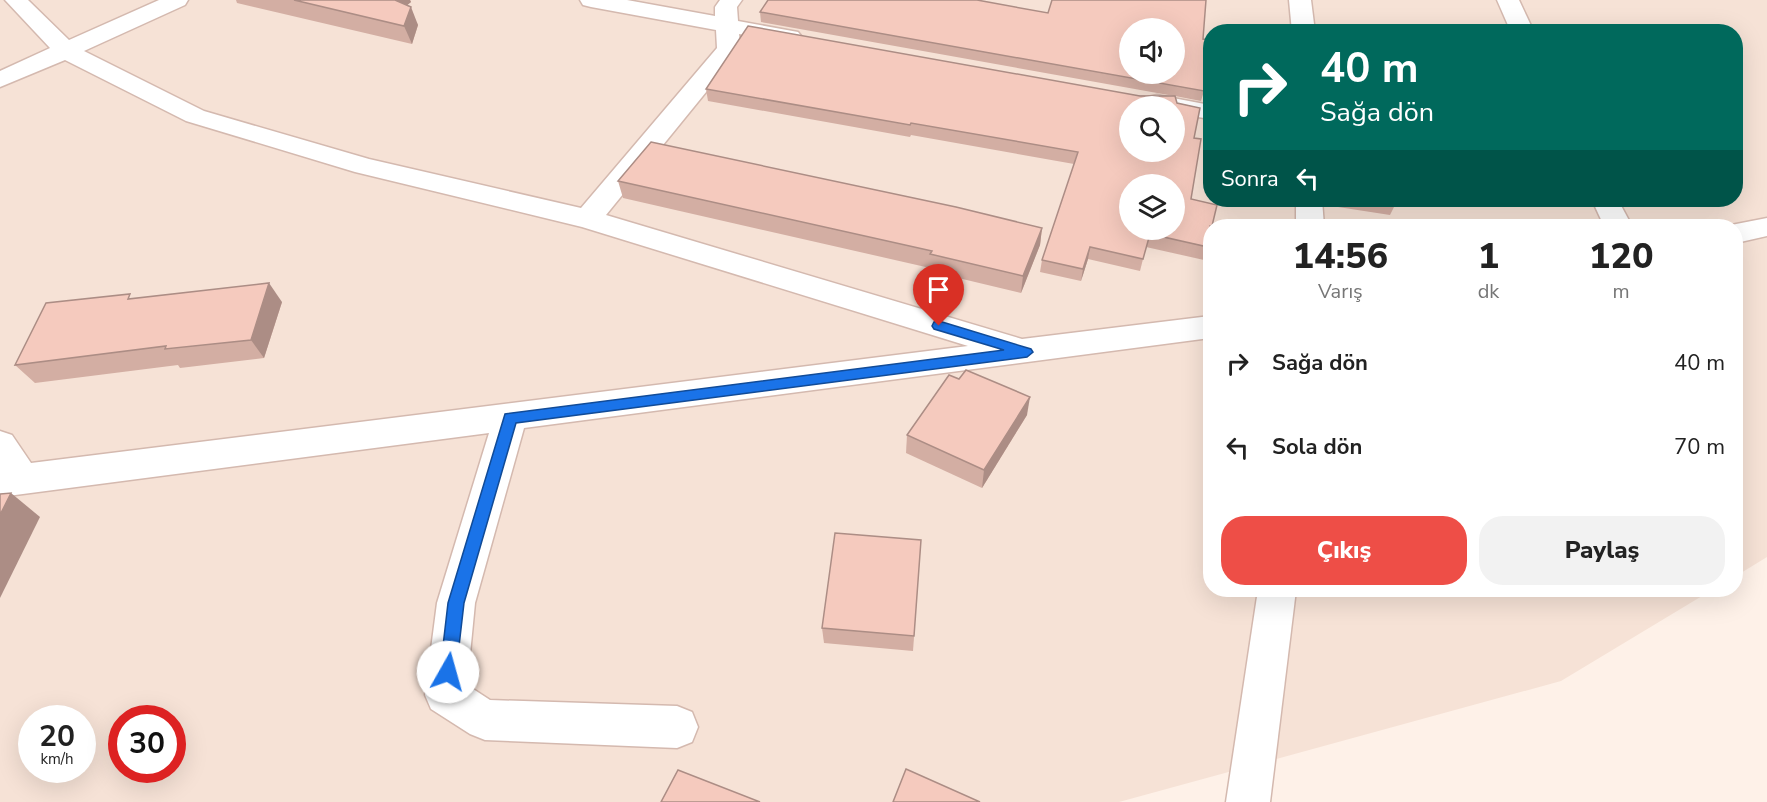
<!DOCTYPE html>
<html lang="tr">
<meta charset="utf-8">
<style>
:root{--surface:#fff;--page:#f2f2f2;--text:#222;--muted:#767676;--accent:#ee4e47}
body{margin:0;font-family:"Nunito Sans",sans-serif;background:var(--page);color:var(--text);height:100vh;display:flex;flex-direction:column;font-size:22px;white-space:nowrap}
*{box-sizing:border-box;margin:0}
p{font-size:20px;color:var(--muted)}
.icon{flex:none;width:33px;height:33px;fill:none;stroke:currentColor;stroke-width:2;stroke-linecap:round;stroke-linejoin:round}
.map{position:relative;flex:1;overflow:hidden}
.sheet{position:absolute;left:1203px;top:219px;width:540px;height:378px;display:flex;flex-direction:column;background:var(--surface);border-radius:24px;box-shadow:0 6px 24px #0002}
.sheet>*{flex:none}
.hud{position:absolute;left:1203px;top:24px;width:540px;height:183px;border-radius:24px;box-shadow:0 6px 24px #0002;background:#00695c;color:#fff;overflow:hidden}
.fabs{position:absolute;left:1119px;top:18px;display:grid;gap:12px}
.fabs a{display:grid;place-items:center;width:66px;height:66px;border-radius:50%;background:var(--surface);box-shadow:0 6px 24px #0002;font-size:30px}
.speed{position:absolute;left:18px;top:705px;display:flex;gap:12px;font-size:30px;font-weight:700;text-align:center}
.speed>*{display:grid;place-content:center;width:78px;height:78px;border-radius:50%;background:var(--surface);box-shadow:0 6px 24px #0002;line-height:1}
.speed small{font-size:15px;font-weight:400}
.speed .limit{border:9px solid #d22;background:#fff;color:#111}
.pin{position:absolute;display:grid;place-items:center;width:51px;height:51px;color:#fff;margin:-62px -26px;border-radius:50% 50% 50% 0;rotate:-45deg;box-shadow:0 0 6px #0007}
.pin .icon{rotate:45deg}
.me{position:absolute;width:66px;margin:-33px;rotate:7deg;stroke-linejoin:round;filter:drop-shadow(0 0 4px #0008)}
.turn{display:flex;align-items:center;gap:21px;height:126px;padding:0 18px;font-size:27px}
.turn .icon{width:78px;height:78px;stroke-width:2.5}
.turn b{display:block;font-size:42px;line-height:51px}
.then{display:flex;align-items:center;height:57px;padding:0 18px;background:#0003;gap:12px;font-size:22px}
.eta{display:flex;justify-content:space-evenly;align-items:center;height:102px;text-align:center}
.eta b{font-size:36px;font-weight:800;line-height:42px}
.button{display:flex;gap:12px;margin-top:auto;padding:12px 18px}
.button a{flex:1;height:69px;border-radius:24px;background:var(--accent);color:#fff;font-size:24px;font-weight:800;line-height:69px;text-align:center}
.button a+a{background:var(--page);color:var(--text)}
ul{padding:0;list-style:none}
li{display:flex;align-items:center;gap:18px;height:84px;padding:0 18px}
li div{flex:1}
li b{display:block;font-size:22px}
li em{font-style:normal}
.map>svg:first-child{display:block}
.residential{fill:#f6e2d6;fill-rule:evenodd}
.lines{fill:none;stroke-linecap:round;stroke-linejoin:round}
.minor-casing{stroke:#d4b9af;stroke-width:3}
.minor{fill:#fff;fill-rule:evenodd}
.wall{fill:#d3aea3}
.shaded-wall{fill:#ac8d85}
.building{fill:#f5cabe;stroke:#ac8d85;stroke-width:1.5;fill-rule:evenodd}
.route{fill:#1a73e8;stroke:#114b97;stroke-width:1.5}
</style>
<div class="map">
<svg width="1767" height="802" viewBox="0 0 1767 802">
<rect width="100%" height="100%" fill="#fef1e8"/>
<path class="residential" d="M0,0H1767V557L1736,576V226H1210V590H1712L1561,681L1119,802H0ZM1130,28H1174V74H1130ZM1210,32H1736V200H1210ZM1130,106H1174V152H1130ZM1130,184H1174V230H1130ZM32,718H82V770H32ZM122,718H172V770H122Z"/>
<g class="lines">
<defs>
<g id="minor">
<path d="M5,0H28L69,40L159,0H188L185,5L84,51L204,111L369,159L581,208L717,48L716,30L591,7L583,5L580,0H627L715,16V7L720,0H742L737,7L738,21L798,32L802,37L798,42L790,44L739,34L741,49L737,54L606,215L1022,339L1210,316V338L524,428L475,603L467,685L490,700L677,706L692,712L698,727L692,742L677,748L485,740L470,734L431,709L425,695L437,603L489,433L0,497V431L12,435L31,463L968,346L582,227L355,172L186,121L65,60L0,87V71L50,48Z"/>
<path d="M1289,0H1311L1315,32H1292Z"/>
<path d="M1497,0H1519L1534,32H1511Z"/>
<path d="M1157,95L1210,105V119L1174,113V106H1148L1145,102L1148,97Z"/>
<path d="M1296,200H1322L1324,226H1296Z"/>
<path d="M1592,200H1618L1632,226H1604Z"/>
<path d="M1767,218V236L1736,243V226H1726Z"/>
<path d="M1258,590H1296L1270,802H1226Z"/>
</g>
</defs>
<use href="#minor" class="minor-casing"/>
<use href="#minor" class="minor"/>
</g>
<g class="wall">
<path d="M236,0H410L411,2L407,5L418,25L412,44L237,3Z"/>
<path d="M760,12L1203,39L1204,91L1201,101L1175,96L1177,103L1194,138L1191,199L1208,247L1204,260L1146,247L1140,271L1088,259L1081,281L1040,272L1042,260L1074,164L911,135L910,137L708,101L706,89L1174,96L761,22Z"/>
<path d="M618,181L1042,228L1040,245L1021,293L929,271L930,268L623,198Z"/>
<path d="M1324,200H1395L1396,203L1390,215L1325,205Z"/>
<path d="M134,298L282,302L264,358L180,368L178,365L35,383L15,365Z"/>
<path d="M1027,415L982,488L906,453L907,435Z"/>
<path d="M921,540L913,651L824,643L822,628Z"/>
</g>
<g class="shaded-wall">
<path d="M388,0H410L411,2L395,15Z"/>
<path d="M411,7L418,25L412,44L404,26Z"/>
<path d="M1042,228L1040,245L1021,293L1023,276Z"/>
<path d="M1090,247L1088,259L1081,281L1083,269Z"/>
<path d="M269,283L282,302L264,358L251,340Z"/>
<path d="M1030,397L1027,415L982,488L984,470Z"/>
<path d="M11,493L40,517L0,598V515Z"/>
</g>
<g class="building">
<path d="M294,0H395L411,7L404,26Z"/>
<path d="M768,0H977L1048,13L1052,0H1206L1203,39L1210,40V60L1204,91L760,12ZM1130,28H1174V74H1130Z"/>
<path d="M748,26L1140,96H1175L1177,103L1200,108L1194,138L1201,139L1191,199L1217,205L1212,226H1210V235L1208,247L1150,234L1143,259L1090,247L1083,269L1042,260L1078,152L911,123L910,125L706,89ZM1130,106H1174V152H1130ZM1130,184H1174V230H1130Z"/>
<path d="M651,142L956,207L1042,228L1023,276L930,254L932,251L618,181Z"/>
<path d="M1370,200H1395L1396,203Z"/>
<path d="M269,283L251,340L165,349L166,346L15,365L46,303L130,294L128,299Z"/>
<path d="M966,370L1030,397L984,470L907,435L949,375L959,379Z"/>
<path d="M11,493L0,515V494Z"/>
<path d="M835,533L921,540L914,636L822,628Z"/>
<path d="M906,769L980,802H893Z"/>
<path d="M678,770L760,802H661Z"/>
</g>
<path class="route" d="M939,321L1031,349L1033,352L1027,357L516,423L464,603L456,672L454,677L448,679L442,677L440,672L448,603L505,414L1004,350L934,329L932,326L934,322Z"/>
</svg>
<div class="fabs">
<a><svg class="icon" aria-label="sound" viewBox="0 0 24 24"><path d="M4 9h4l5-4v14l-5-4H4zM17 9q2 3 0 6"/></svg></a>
<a><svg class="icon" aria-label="search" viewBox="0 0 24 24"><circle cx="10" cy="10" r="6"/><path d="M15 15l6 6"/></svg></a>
<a><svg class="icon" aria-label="layers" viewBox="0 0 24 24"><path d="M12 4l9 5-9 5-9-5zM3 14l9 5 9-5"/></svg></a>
</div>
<div class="speed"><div>20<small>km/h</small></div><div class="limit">30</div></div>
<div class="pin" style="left:939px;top:326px;background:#d93025"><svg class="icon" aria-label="arrive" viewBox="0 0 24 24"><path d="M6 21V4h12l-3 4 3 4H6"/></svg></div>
<svg class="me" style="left:448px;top:672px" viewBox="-20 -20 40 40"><circle r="19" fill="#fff"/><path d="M0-13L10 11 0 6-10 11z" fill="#1a73e8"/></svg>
<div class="hud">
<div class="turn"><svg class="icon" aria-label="right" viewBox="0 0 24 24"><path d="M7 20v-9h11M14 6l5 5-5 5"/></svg><div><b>40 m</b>Sağa dön</div></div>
<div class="then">Sonra<svg class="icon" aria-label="left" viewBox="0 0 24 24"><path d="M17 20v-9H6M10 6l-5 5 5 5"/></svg></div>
</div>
<section class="sheet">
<div class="eta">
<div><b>14:56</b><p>Varış</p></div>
<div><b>1</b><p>dk</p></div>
<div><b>120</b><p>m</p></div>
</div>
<ul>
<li><svg class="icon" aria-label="right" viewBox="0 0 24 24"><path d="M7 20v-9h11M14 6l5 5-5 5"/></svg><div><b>Sağa dön</b></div><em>40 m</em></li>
<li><svg class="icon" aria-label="left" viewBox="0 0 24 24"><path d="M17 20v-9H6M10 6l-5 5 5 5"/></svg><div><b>Sola dön</b></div><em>70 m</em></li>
</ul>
<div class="button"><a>Çıkış</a><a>Paylaş</a></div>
</section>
</div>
